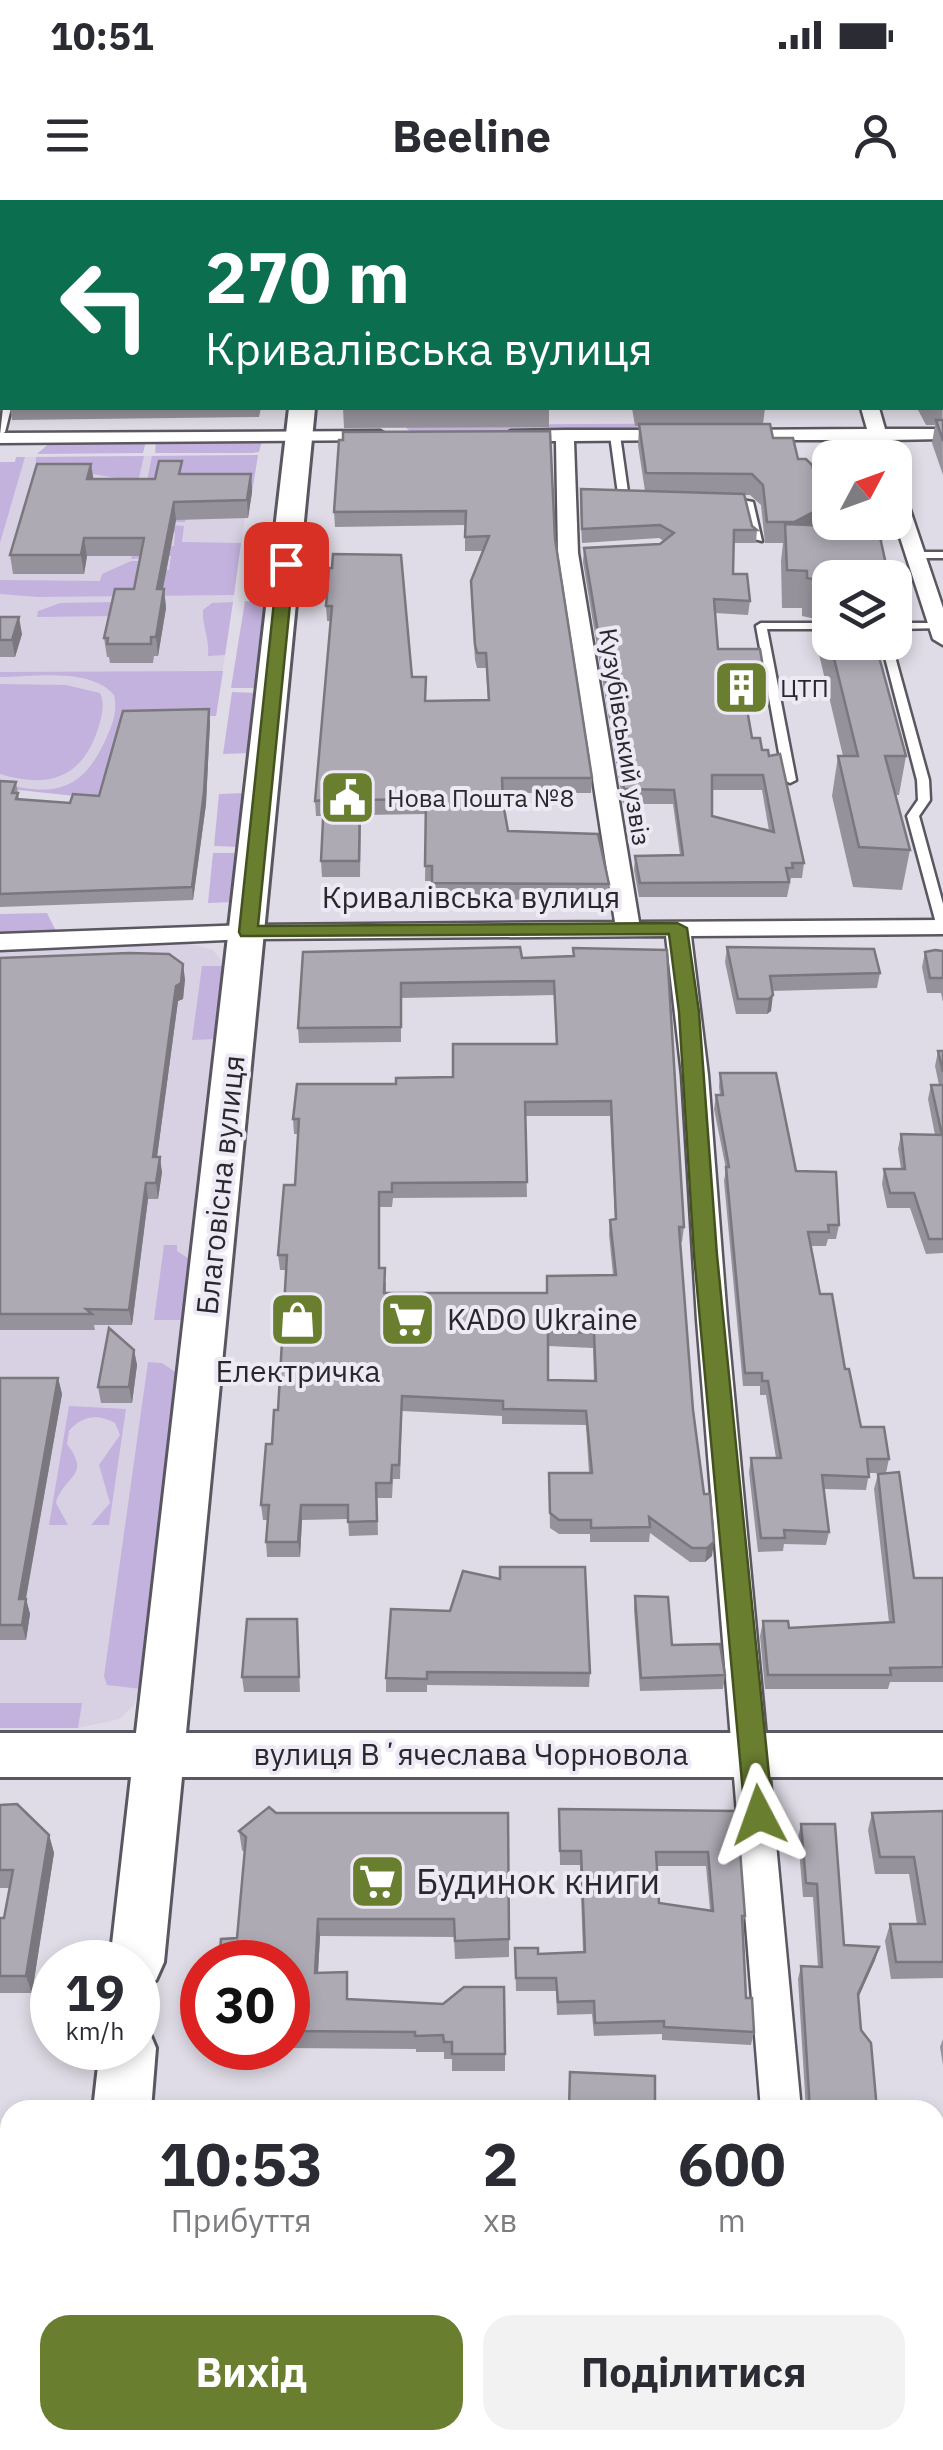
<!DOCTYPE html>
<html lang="uk">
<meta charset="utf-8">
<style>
:root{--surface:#fff;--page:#f2f2f3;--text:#2b2b33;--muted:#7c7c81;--accent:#697e2f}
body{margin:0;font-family:"IBM Plex Sans",sans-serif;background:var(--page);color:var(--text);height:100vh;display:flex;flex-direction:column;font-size:38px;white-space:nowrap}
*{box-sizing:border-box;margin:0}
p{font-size:32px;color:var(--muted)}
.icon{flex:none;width:55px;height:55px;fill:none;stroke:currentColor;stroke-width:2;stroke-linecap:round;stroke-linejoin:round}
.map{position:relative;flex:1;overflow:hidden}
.side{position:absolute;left:0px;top:1900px;width:945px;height:350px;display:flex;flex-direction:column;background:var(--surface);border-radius:30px 30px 0 0;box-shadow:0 5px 15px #0003}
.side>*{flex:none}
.top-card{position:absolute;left:0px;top:0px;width:945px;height:210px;box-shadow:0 5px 15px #0003;background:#0b6e4f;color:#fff;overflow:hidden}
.needle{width:65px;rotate:49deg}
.tools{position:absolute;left:812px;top:240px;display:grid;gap:20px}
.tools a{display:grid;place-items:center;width:100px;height:100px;border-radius:20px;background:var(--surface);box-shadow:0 5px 15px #0003;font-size:50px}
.speed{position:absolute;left:30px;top:1740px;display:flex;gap:20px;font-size:50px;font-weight:700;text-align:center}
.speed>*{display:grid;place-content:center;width:130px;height:130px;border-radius:50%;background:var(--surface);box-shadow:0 5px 15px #0003;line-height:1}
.speed small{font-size:25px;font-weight:400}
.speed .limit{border:15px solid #d22;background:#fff;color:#111}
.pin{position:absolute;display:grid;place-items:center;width:85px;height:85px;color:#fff;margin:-42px;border-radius:20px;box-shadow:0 5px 15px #0006}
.me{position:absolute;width:110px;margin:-55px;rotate:356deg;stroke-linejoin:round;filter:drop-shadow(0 0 8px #0008)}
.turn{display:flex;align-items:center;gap:35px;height:210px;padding:0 40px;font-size:45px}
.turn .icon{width:130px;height:130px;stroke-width:2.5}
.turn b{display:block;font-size:70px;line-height:85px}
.eta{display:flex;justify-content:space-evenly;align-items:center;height:170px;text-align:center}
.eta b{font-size:60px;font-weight:800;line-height:70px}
.cta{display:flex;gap:20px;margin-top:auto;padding:20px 40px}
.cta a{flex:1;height:115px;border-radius:30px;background:var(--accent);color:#fff;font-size:40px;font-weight:800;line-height:115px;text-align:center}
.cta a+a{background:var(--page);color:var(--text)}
.status{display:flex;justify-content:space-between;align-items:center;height:70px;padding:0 50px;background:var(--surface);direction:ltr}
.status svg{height:28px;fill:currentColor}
header{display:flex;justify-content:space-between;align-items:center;height:130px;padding:0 40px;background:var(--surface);font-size:45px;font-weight:800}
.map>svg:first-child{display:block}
.built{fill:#d8d1e3}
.green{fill:#c3b2de}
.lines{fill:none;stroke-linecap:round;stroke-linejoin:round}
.service-casing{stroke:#5a5760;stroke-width:5}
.minor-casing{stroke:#5a5760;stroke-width:5}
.secondary-casing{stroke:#5a5760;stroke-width:6}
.service{fill:#fff;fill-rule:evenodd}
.minor{fill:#fff;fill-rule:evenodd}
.secondary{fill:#fff;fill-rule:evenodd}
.wall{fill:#96929b;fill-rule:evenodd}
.shaded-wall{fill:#7a777e}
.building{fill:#aeaab4;stroke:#7a777e;stroke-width:2.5;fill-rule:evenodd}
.route{fill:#697e2f;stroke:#44521f;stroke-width:2.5}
.labels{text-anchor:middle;stroke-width:8;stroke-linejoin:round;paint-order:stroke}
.far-poi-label{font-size:25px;fill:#2a282c;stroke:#ede9f5;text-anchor:start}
.far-street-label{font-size:25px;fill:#2a282c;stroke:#ede9f5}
.street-label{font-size:30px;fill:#2a282c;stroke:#ede9f5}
.poi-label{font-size:30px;fill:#2a282c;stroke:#ede9f5;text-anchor:start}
.near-poi-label{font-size:35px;fill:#2a282c;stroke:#ede9f5;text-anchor:start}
</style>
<div class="status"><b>10:51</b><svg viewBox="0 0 49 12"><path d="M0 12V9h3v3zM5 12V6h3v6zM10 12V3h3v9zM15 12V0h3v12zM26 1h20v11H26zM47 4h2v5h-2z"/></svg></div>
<header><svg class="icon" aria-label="menu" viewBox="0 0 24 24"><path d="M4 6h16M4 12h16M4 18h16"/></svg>Beeline<svg class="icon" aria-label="person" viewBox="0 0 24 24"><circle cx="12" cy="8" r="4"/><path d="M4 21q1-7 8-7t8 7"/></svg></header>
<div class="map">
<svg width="943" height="2250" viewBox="0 0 943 2250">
<rect width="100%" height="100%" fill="#e0dce7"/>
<g class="built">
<path d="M258,255L248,318H245L216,516L122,517L104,599L0,588V264H16L18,257Z"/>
<path d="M185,742L213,750L225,766L143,1481L134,1505L120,1519L78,1528H0V751Z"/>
</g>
<g class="green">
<path d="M759,223L751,230L411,232L406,228L407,225Z"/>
<path d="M52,241H146L143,253L37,254Z"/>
<path d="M156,241H262L259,252L253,253H155Z"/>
<path d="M258,255L252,292H192L185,322L139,321L152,256Z"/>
<path d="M144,256L138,282L36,264V257Z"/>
<path d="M16,257H25L0,343V262H15Z"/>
<path d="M139,323L184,326L182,342L241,343L234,395L38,397L0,394V380L100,381L102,374L131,361H142L141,371L169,370L171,356L131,359L135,345L174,346L175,332H148Z"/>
<path d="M245,401L268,403L258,488H231Z"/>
<path d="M115,402L113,416L37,417L38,411L60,403Z"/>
<path d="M233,402L225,455L208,456C210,439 202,427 203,410L212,403Z"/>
<path d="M223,471L216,516L121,518L104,599L0,588V583C52,596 81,593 105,541C112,525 118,513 114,495C90,467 34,477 0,477V472Z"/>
<path d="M0,484L66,485L100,493C106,505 101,519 97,532C80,580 46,588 0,574Z"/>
<path d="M232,492L257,493L250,553L223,554Z"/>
<path d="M246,593L240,647L214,646L219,594Z"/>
<path d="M213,653H239L234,702L208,703Z"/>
<path d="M47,713L56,731L0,733V714Z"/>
<path d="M202,766H225L217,839L192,840Z"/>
<path d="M164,1045H177V1051L191,1060L184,1120H154Z"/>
<path d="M148,1162L162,1163L178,1174L143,1481L141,1489L107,1485L104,1476Z"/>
<path d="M69,1206L126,1209L109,1325H91L110,1303L99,1265L120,1235L115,1223C98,1213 81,1216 69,1231L67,1244C92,1277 64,1275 56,1303L68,1325H49Z"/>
<path d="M0,1503H82L78,1528H0Z"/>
</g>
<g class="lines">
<defs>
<g id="service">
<path d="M3,208H11L5,232L0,235Z"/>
<path d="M615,232L620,235L628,292L641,298V302H635L618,294L610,235Z"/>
<path d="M726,297L753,302L762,341L754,339L746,306L723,302L721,300Z"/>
<path d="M943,352V358H916L911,355L916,352Z"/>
<path d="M761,423H830V429H767L796,580L790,583L784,580L756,426Z"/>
<path d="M895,423H939L943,424V428L895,429Z"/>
<path d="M881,442H891L929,580L930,600L919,616L943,704V731L937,727L907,616L918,600L917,580Z"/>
<rect x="276" y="2240" width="22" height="10"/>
<rect x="464" y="2240" width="22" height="10"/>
</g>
<g id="minor">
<path d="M798,0H814V2H799Z"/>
<path d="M861,208H879L885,229H943V239L889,240L894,258H876L870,240H731L722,235L731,230L867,229Z"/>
<path d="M565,230H680L689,235L680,240L574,241L578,353L639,722L943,720V734L691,736L708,875L727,1120L801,1910H761L697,1120L682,875L666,736L248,739L0,750V734L248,725L615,722L558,353L556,241H511L502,236L511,231Z"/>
<path d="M380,231L389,236L386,240L0,243V233Z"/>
<path d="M895,286L904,292L943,408V445L933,439L895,322Z"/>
<rect x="775" y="2240" width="44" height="10"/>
</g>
<g id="secondary">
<path d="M313,0H335V2H314Z"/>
<path d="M289,208H315L186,1533H943V1577H182L164,1762L156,1780L138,1787V1762H110L131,1577H0V1533H136Z"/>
<path d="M138,1825L148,1829L156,1848L151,1910H93L100,1848H138Z"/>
<path d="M54,2240H118L117,2250H53Z"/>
</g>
</defs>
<use href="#service" class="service-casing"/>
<use href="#minor" class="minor-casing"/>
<use href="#secondary" class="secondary-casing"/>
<use href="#service" class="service"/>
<use href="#minor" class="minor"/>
<use href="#secondary" class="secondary"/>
</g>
<g class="wall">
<path d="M838,0H943V79L942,2H838Z"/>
<path d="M942,131L943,275L932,243L935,225H926L917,208H942Z"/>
<path d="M10,208H261L259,217L12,220Z"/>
<path d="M343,208H549V227L344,228Z"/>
<path d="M632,208H765L763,224L773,238L798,259L821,326L830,378V442L906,556L899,595H895L910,650L902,690L853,687L832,596L838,556H843L814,433L816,419L802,416V408H782L781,361L783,343H765L761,305L750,295H744L752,326L757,330L756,343H733V374L750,401L748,415L715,413L718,449L767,492L766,506H746L752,538L762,550L804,663L802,678H791L787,697H639L634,670L635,656L680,655L673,604H623L583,362L584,348L660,344L664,341L659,338L582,343L580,302L581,289L645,291L638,245L639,226H635ZM712,590H762L769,631L712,616Z"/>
<path d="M339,240L555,339L592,578L591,593H503V603L508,631L609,684L608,700L433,699L432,681H425L426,614L361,615L360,677H322L321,661L323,616H316L315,601L331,421H327L326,406L329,368L412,477L426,501L488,500L486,468H477L475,460L471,396V381L483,351H465V325L335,327L334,312Z"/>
<path d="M183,274H251L252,292L248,318L176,320L163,389H164L166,408L158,456H154L153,463H110L109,457H107L104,438L134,389L140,356H87L84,374H13L10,355L93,279H155Z"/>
<path d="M0,417L22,434L15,457H0Z"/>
<path d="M210,522L206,604L193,700L0,707V581L16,582L19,599L70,603L99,596Z"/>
<path d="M727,747L880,773L877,788L772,791L771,811L767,814H736L725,762Z"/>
<path d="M573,748L684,1027L682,1042H680L693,1210L712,1356L705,1362H690L650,1333L649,1342H590V1334H559L550,1328L549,1273H589L586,1225L502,1224V1216L402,1211L400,1279H393L392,1298H377L378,1335L349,1336L348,1319L302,1320L300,1357H267L266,1342L267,1320H263L261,1305L278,1210L286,1070H280L278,1055L295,985L298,934H294L293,919L396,884L453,877L556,844L554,795L401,798V842L299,843L298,828L303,752L522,758L573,756ZM525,916H610L615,1020H610L609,1034L613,1075L547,1076L546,1093H386V1083L380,1068V1007H392L393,998L527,997ZM548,1146L593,1148L594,1181L548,1180Z"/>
<path d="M943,751V802L941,793H927L922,767L925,752Z"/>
<path d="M0,758L185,779L183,799L178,801L157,957L162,972L158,999H148L132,1125H94L95,1130H0Z"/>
<path d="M938,851H943V1053L926,1054L910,1008H887L882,984L884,969H901L898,949L901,934L935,935L928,899L931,885H939L935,866Z"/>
<path d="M720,873L839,1025L836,1039H828L826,1046H811L820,1094L845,1169L861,1227L889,1259L886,1273H869L866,1290L824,1289L829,1332L826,1345L784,1344L783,1351L758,1352L749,1272L751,1258H776L766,1195H760V1186H743L724,981L726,969L714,909L716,895H720L719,887Z"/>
<path d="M134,1150L137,1165L132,1203H101L98,1187Z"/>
<path d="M0,1178H58L62,1194L26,1399L30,1414L26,1440H0Z"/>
<path d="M878,1274L914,1378H943V1482H890L888,1489H765L760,1436L763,1421L789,1428L889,1422L874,1289Z"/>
<path d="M635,1396L672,1445L725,1475L723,1489L640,1491L634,1410Z"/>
<path d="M391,1409L590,1473L589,1487L427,1485V1492H386V1478Z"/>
<path d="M297,1419L300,1492H244L242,1477Z"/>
<path d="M0,1605L49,1635L54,1653L32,1793H0V1718H4L10,1688H0Z"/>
<path d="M559,1609L737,1611L745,1716L742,1730L746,1798L754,1832L751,1845L662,1840V1834L594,1836L592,1814L557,1815L556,1791H516L515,1748L538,1754L583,1752L580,1665H560ZM657,1666H706L710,1710L659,1703Z"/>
<path d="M943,1611V1778L891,1779L885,1741L890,1724H917L909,1674H875L868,1630L872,1613Z"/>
<path d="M276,1613L509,1739V1757L455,1759L454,1737L320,1736L318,1773L347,1772L348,1799L505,1854V1871H452V1859H444V1852H416V1849L285,1848H288V1762L237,1738L244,1652L242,1650L239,1631Z"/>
<path d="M801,1624L844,1745L879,1747L875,1760L858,1798L861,1830L877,1910H806L798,1779L801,1766L818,1767L813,1697H803L798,1638Z"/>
<path d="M943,1839V1865L940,1847Z"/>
<path d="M943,2206V2250H839V2240H935Z"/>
<path d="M700,2240H767V2243L765,2248Z"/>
</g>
<g class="shaded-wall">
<path d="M1,189L2,206L0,212Z"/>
<path d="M91,264L94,282L87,279Z"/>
<path d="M251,274L252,292L248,318L247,300Z"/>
<path d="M174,302L176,320L159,408L157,389Z"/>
<path d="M823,307L820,328L792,343L794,322Z"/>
<path d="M84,338L87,356L84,374L81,355Z"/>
<path d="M164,389L166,408L158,456L156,437Z"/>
<path d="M19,417L22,434L15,457L12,440Z"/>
<path d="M209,509L210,522L206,604L193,700L192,687Z"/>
<path d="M183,764L185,779L183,799L178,801L155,972L153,957L176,786Z"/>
<path d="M773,795L771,811L767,814L769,799Z"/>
<path d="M160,957L162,972L158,999L156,983Z"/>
<path d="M146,983L148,999L132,1125L129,1110Z"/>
<path d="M134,1150L137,1165L132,1203L129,1187Z"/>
<path d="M58,1178L62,1194L23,1414L19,1399Z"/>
<path d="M301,1305L302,1320L300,1357L298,1342Z"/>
<path d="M714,1342L712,1356L705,1362L707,1348Z"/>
<path d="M26,1399L30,1414L26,1440L22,1425Z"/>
<path d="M49,1635L54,1653L32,1793L26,1776Z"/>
<path d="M318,1719L320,1736L317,1790L315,1773Z"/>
<path d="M879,1747L875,1760L854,1807L858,1794Z"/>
</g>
<g class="building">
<path d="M0,0H182L181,2H2V189L0,190Z"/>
<path d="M202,0H253V2H201Z"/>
<path d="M384,0H425V2H383Z"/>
<path d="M486,0H779V2H487Z"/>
<path d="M847,0H943L942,43V2H848Z"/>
<path d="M942,131L943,132V203H942Z"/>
<path d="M936,220H943V241Z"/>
<path d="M639,224H770L773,238H793L798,259H806L812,265L823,307L794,322H767L763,285L752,274L646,273Z"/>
<path d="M550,231L555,339L592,578H502L503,603L508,631L598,634L609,684L432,683V666H425L426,599L360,600L359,661H321L324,600L315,601L332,406H326L329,368H332L333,354L401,355L412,477H426L425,501L489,500L486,453H477L475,445L471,381L489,336L465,337L466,311L334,312L339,240H343V232Z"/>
<path d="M159,261H182L179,274H251L247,300L174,302L157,389H164L156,437H151V444H107L108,438H104L115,389H134L144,338H84L81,355H10L37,264H91L87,279H155Z"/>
<path d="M581,289L744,294L752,326L757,330H734L733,374H747L750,401L714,399L718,449H760L767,492H744L752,538H760L762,550H768L769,556L780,554L804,663H792L793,668H786L789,682L640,683L635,656L683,655L674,590L624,589L584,348L660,344L674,333L660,325L582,329ZM712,575H763L774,632L712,616Z"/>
<path d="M785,324L878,328L889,378H830V383L807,378V371L787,370Z"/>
<path d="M830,394V441L819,395Z"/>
<path d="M0,417H19L12,440H0Z"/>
<path d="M830,442H875L906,556H885L910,650L859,647L838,556H858Z"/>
<path d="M209,509L204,592L192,687L0,694V581L16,582L12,593H18L16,599L70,603L73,594L99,596L123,511Z"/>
<path d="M520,747L522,758L574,756L573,748L667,750L684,1027H679L693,1210L704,1294H710L714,1342L707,1348H692L649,1317L650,1327L591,1328V1320H559L550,1313L549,1273H592L586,1211L503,1209V1201L402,1196L399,1265H392L391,1283H376L377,1321L348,1322V1305H301L298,1342H266L269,1305H261L266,1244H272L274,1210H278L287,1055H278L284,985H295L299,919H293L297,884H396V878L453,877V844H557L554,781L401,783V827L298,828L303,752ZM611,901L616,1019L610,1020L616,1075L547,1076V1093H384L385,1068H379V992H392V983L527,982L525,902ZM548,1131L594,1133L596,1181L548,1180Z"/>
<path d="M727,747L874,749L880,773L770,776L773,795L769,799H738Z"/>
<path d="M935,750L943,751V778H930L925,752Z"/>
<path d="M129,753L169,754L183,764L181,783L176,786L153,957H160L156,983H146L129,1110L86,1109L92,1114H0V758Z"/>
<path d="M938,851H943V872Z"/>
<path d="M720,873H776L796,971L836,972L839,1025H828L829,1032H808L820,1094H832L845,1169H849L861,1227H884L889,1259H867L869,1277L822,1275L829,1332L784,1330L785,1338H761L751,1258H781L768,1181H762V1173H745L726,967H729L716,895H723Z"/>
<path d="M931,885H943V1039H929L914,993H890L884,969H905L901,934L942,935Z"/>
<path d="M109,1128L134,1150L129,1187H98Z"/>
<path d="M0,1178H58L19,1399H26L22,1425H0Z"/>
<path d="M899,1272L914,1378H943V1467L890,1468L891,1475H768L763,1421H788L789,1428L894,1422L878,1274Z"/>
<path d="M500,1367H585L590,1473L427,1472V1479L386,1478L391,1409L450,1411L463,1371L500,1379Z"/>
<path d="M635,1396L668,1397L672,1445L720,1444L725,1475L641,1478Z"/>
<path d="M247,1419H297L299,1477H242Z"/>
<path d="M17,1604L49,1635L26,1776H0V1718H4L13,1670H0V1605Z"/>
<path d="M269,1607L276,1613H508L509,1739L455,1741L454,1719H318L315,1773L347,1772V1799L443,1804L464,1787H504L505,1854H452V1842H444L443,1835L415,1836V1832L288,1831V1762H219L221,1739L237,1738L246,1637L239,1631Z"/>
<path d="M559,1609L737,1611L745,1716H742L746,1798H752L754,1832L664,1827V1821L595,1823L594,1801L558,1802L556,1778H516L515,1748H538V1754L585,1752L581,1651H560ZM656,1652H708L713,1711L659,1703Z"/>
<path d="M943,1611V1762H896L890,1724H925L914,1657H880L872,1613Z"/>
<path d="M801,1624H835L844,1745L879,1747L858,1794L861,1830L871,1843L877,1910H810L801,1766L822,1767L817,1684L806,1683Z"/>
<path d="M570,1872L655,1876V1910H569Z"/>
<path d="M935,2206H943V2244H921V2250H845L844,2240H935Z"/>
<path d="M321,2240H410V2250H320Z"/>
<rect x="623" y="2240" width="29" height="10"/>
<path d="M742,2240H767V2243Z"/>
</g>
<path class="route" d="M286,359L294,364L258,726L677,723L687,728L699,812L717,1055L773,1615L769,1623L759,1627L749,1623L745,1615L694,1055L679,812L669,734L241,736L239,732L278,364Z"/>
<defs>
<symbol id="building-square" viewBox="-11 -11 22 22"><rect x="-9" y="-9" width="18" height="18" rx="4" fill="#697e2f" stroke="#ede9f5"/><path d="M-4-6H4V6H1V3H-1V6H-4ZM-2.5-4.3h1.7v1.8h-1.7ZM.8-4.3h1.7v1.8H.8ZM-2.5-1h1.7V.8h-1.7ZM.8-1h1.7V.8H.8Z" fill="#fff"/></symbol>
<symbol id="civic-square" viewBox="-11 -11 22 22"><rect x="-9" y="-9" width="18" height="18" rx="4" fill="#697e2f" stroke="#ede9f5"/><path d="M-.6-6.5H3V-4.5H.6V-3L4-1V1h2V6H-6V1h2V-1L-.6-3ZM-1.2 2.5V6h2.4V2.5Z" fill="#fff"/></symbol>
<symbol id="shop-square" viewBox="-11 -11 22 22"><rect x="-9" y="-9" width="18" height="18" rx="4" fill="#697e2f" stroke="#ede9f5"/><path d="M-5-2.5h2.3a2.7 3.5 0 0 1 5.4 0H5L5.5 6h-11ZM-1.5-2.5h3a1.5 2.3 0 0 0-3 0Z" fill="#fff"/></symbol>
<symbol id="supermarket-square" viewBox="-11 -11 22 22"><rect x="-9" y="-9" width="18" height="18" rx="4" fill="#697e2f" stroke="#ede9f5"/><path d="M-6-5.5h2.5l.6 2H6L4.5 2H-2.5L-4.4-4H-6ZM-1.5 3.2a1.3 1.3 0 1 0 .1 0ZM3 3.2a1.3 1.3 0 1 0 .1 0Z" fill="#fff"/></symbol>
</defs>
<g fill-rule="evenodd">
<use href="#building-square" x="710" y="456" width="63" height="63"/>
<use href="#civic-square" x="316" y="566" width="63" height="63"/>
<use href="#shop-square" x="266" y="1088" width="63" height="63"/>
<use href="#supermarket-square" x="376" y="1088" width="63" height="63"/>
<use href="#supermarket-square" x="346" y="1650" width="63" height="63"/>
</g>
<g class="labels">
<g class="far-poi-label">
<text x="780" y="497">ЦТП</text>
<text x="387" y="607">Нова Пошта №8</text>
</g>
<g class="far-street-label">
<text transform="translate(625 537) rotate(81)" y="9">Кузубівський узвіз</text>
</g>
<g class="street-label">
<text x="471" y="708">Кривалівська вулиця</text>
<text transform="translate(221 985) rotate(-84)" y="10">Благовісна вулиця</text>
<text x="471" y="1565">вулиця Вʼячеслава Чорновола</text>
</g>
<g class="poi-label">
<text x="447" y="1130">KADO Ukraine</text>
<text x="298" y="1182" text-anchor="middle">Електричка</text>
</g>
<g class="near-poi-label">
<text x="416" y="1694">Будинок книги</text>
</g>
</g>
</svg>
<div class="tools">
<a><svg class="needle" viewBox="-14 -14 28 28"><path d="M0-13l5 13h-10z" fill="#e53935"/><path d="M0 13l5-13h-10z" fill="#7c7c81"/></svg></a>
<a><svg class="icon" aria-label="layers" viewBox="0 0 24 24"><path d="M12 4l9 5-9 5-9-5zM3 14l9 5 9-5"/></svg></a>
</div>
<div class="speed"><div>19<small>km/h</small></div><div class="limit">30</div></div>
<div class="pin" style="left:286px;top:364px;background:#d93025"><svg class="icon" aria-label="arrive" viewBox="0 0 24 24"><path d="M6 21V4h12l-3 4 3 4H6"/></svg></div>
<svg class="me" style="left:759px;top:1615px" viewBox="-20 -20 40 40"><path d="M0-17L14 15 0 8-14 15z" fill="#697e2f" stroke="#fff" stroke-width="4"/></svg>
<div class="top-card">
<div class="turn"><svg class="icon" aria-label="left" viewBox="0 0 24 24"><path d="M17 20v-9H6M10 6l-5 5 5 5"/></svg><div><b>270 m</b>Кривалівська вулиця</div></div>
</div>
<section class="side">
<div class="eta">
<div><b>10:53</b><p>Прибуття</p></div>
<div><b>2</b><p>хв</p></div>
<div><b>600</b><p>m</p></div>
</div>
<div class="cta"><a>Вихід</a><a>Поділитися</a></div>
</section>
</div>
